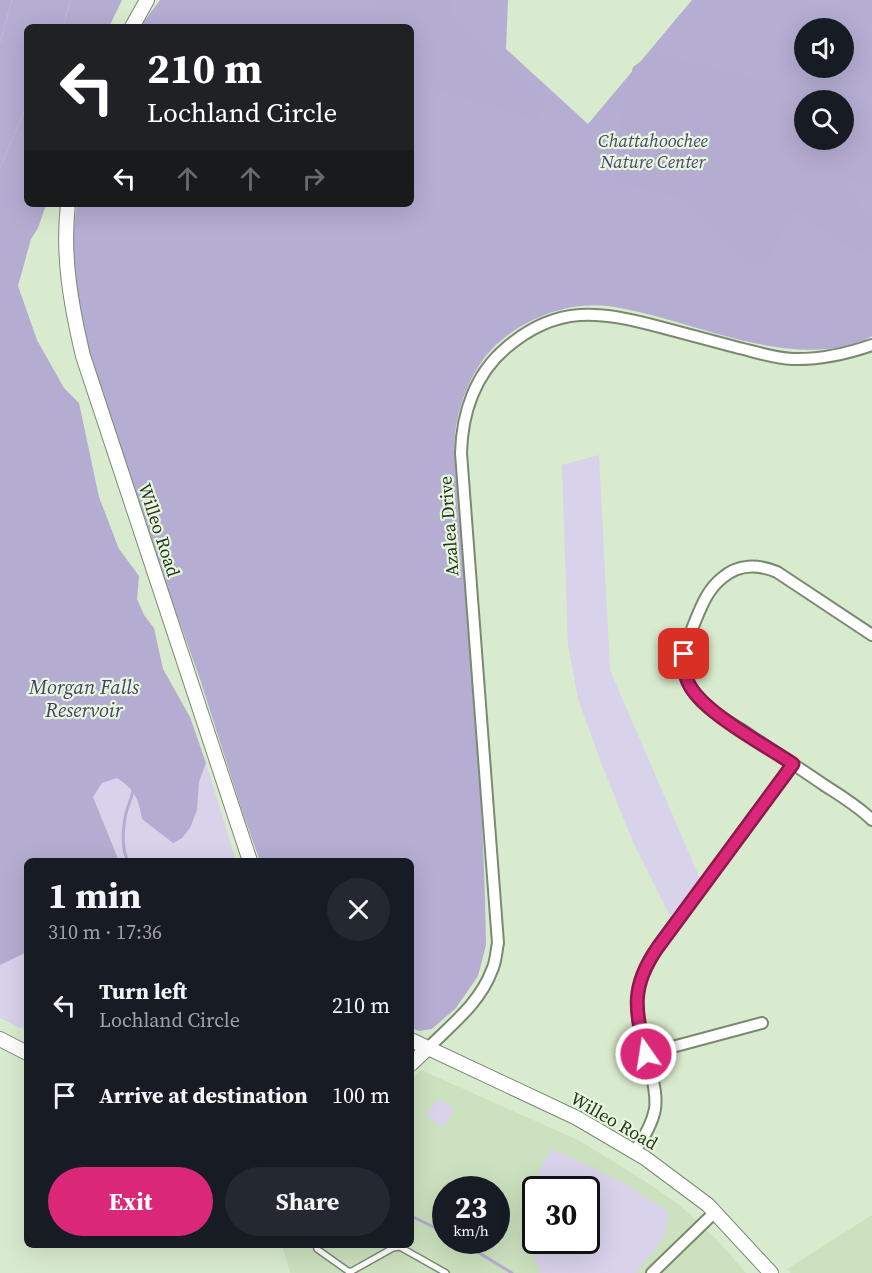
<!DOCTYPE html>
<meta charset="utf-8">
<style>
:root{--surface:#171b24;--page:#242831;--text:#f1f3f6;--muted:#9ea1a6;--accent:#db2777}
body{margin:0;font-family:"Source Serif 4",serif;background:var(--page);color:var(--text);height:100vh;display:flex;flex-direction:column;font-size:22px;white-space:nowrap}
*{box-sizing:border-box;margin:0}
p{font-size:20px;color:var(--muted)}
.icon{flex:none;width:33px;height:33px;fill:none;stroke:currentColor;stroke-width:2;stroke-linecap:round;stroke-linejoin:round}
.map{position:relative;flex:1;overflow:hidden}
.sheet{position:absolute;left:24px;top:858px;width:390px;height:390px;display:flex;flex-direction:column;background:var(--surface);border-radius:9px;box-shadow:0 6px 24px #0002}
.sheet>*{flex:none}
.hud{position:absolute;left:24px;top:24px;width:390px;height:183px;border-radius:9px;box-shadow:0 6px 24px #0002;background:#202124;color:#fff;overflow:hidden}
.fabs{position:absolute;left:794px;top:18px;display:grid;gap:12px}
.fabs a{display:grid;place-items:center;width:60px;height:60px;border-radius:50%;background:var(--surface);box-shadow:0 6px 24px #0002;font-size:30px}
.speed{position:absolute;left:432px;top:1176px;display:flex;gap:12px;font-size:30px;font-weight:700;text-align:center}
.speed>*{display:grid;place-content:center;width:78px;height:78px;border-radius:50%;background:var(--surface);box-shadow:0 6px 24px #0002;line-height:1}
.speed small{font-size:15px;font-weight:400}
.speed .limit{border:3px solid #111;border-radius:9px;background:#fff;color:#111}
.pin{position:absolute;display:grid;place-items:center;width:51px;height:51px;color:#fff;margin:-26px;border-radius:12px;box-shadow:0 3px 9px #0006}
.me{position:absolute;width:66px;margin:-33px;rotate:347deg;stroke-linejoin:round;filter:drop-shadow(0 0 4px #0008)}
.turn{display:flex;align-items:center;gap:21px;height:126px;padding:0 24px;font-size:27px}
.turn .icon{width:78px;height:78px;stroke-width:2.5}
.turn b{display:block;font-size:42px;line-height:51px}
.lanes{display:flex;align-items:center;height:57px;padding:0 24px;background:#0003;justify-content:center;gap:30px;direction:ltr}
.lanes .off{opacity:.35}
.round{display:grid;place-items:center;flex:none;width:63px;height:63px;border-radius:32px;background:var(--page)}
.summary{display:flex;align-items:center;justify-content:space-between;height:102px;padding:0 24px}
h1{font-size:36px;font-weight:700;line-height:45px}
.button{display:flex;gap:12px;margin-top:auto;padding:12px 24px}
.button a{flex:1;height:69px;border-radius:36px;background:var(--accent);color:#fff;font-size:24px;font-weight:700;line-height:69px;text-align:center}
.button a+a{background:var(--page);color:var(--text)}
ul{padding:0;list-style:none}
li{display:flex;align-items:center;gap:18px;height:90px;padding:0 24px}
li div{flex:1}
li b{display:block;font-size:22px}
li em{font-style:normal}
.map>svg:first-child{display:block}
.built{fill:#cce1be;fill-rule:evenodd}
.green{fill:#d8d2eb;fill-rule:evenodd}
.forest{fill:#b5add2;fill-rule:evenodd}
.water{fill:#b5acd1}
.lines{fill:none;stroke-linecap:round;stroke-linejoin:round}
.stream{stroke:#b5acd1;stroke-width:3}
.service-casing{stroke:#7a8a70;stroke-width:8}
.minor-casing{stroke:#7a8a70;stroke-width:14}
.tertiary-casing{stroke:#7a8a70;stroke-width:16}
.service{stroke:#fff;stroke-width:5}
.minor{stroke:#fff;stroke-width:10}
.tertiary{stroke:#fff;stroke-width:14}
.route-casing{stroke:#8e194d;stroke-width:15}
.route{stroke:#db2777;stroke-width:10}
.labels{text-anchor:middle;stroke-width:4.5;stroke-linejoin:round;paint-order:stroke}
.park-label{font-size:18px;font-style:italic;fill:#504174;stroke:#e6f8db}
.street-label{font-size:18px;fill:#2b3126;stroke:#e6f8db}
.water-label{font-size:20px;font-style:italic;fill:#4b3c6e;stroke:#e6f8db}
</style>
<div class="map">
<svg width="872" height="1273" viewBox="0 0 872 1273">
<rect width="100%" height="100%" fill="#d9ebce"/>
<g class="built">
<path d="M421,1070L580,1141L648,1183L678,1204L695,1219L719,1242L746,1273H290L282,1245H411V1079ZM446,1190H496V1240H446ZM536,1190H586V1240H536Z"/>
<path d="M872,1215V1273H791L787,1269Z"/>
</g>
<g class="green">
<path d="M599,455L610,670L701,881L670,916L633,842L602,765L578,699L568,645L562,465Z"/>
<path d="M206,763L236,861H119L93,797L102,783L117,778C135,790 138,798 142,819L197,810L199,782Z"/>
<path d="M27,952V1031L0,1018V965Z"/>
<path d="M439,1098L455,1110L443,1127L426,1115Z"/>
<path d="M552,1149L620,1181L668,1211C672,1234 650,1256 636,1273H541C523,1242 530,1175 552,1149ZM536,1190H586V1240H536Z"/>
</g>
<g class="forest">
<path d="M12,0H71L63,27H27V104L0,169V42Z"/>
<path d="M160,0H508L506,49L588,124L692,0H872V336C865,340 857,345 849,346C766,363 687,317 607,306C567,301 520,320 492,349C476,365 463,394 458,416C447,463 465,509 469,556C473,605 474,654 476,702C480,783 485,864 486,945L478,976L456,1008L432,1029L419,1031L411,1028V861H260L243,814L199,676L83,356L72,322L73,234L77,204H411V27H140ZM804,28H843V68H804ZM804,100H843V140H804Z"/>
</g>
<g class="water">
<path d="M0,0H12L0,42Z"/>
<path d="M71,0H122L109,27H63Z"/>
<path d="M370,0H451L450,15L543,101L537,120L435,88L411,56V27H390Z"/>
<path d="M653,53L806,91L821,100H804V140H843V114L872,133V183L845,180L872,225V246L860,254L794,210L767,261L749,267L688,199L613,182L622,110L633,67Z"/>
<path d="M27,104V204L46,205L38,228L31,239L18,286L37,340L64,388L79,403L99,497L119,549L139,576L137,599L144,615L154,628L163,669L190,717L206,763L199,782L197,810L190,828L182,838L173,843L142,819C138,798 135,790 117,778L102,783L93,797L119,861H27V952L0,965V169Z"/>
</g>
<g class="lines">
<g class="stream">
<path d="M128,861C121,848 123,828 126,813C128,805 132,798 133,790"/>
<path d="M411,1216L446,1233"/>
<path d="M458,1240L512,1273"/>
</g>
<defs>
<path id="service" d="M316,1245L317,1249L348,1271H352L393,1248L400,1247L446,1273"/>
<g id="minor">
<path d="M872,635L777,572C758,564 738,564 722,578C707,590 701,607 694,624C687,642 679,662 687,681C698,706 724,719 745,732C771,750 798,767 824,785C841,796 858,806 872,820"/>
<path d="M427,1049C451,1025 480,1003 492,970C496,962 496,952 498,943L461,453C462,413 475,374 506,348C557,304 600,311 660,327C686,334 712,341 739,348C756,352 774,358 792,359C820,360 846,354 872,345"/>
<path d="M646,1054L762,1023"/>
<path d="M635,1151C643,1138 652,1125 655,1109C657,1095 653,1081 650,1067C637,1018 626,993 658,947L793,764"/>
<path d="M652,1273L715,1212"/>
</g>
<g id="tertiary">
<path d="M132,27L147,0"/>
<path d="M68,204C62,256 71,305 83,356L250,861"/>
<path d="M0,1039L27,1053"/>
<path d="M411,1040L577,1118L645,1158L708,1205L771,1273"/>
<path d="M411,1064L427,1049"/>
</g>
</defs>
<use href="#service" class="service-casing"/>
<use href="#minor" class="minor-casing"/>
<use href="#tertiary" class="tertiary-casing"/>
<use href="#service" class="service"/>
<use href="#minor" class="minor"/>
<use href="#tertiary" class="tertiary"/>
</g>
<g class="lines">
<defs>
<path id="route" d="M646,1054C635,1009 630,987 658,947L793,764C765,745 700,711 688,682C684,673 684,664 684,654"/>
</defs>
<use href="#route" class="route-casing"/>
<use href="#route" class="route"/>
</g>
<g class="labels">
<g class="park-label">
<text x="653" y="147">Chattahoochee<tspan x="653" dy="21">Nature Center</tspan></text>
</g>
<g class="street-label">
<text transform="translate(449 526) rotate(-94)" y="6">Azalea Drive</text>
<text transform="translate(159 530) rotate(72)" y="6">Willeo Road</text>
<text transform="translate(614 1121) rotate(30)" y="6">Willeo Road</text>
</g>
<g class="water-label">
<text x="84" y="694">Morgan Falls<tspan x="84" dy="23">Reservoir</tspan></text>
</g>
</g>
</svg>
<div class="fabs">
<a><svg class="icon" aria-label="sound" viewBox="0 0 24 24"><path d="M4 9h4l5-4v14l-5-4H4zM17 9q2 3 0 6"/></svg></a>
<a><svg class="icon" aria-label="search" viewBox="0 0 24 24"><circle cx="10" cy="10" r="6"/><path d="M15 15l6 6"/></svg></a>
</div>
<div class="speed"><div>23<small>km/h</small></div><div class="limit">30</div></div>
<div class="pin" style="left:684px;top:654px;background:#d93025"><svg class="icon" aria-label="arrive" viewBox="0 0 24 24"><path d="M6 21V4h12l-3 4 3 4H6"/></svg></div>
<svg class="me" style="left:646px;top:1054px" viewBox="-20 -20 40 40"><circle r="17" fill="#db2777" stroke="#fff" stroke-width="3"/><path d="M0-11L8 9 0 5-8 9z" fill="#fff"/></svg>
<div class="hud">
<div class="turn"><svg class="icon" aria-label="left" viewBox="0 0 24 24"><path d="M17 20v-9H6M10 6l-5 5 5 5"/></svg><div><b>210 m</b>Lochland Circle</div></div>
<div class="lanes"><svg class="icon" aria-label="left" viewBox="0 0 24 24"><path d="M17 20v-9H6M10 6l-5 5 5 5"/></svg><svg class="icon off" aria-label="ahead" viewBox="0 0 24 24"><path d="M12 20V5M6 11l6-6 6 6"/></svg><svg class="icon off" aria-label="ahead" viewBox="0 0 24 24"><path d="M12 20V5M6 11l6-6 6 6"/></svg><svg class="icon off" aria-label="right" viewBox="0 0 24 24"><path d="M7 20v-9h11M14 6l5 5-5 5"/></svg></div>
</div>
<section class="sheet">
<div class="summary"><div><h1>1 min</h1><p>310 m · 17:36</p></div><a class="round"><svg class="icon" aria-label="close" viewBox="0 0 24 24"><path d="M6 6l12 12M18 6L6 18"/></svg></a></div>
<ul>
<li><svg class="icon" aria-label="left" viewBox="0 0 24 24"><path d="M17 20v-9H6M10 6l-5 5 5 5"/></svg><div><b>Turn left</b><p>Lochland Circle</p></div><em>210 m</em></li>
<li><svg class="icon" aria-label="arrive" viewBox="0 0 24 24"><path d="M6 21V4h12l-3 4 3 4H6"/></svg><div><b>Arrive at destination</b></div><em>100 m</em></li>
</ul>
<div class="button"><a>Exit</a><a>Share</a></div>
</section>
</div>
